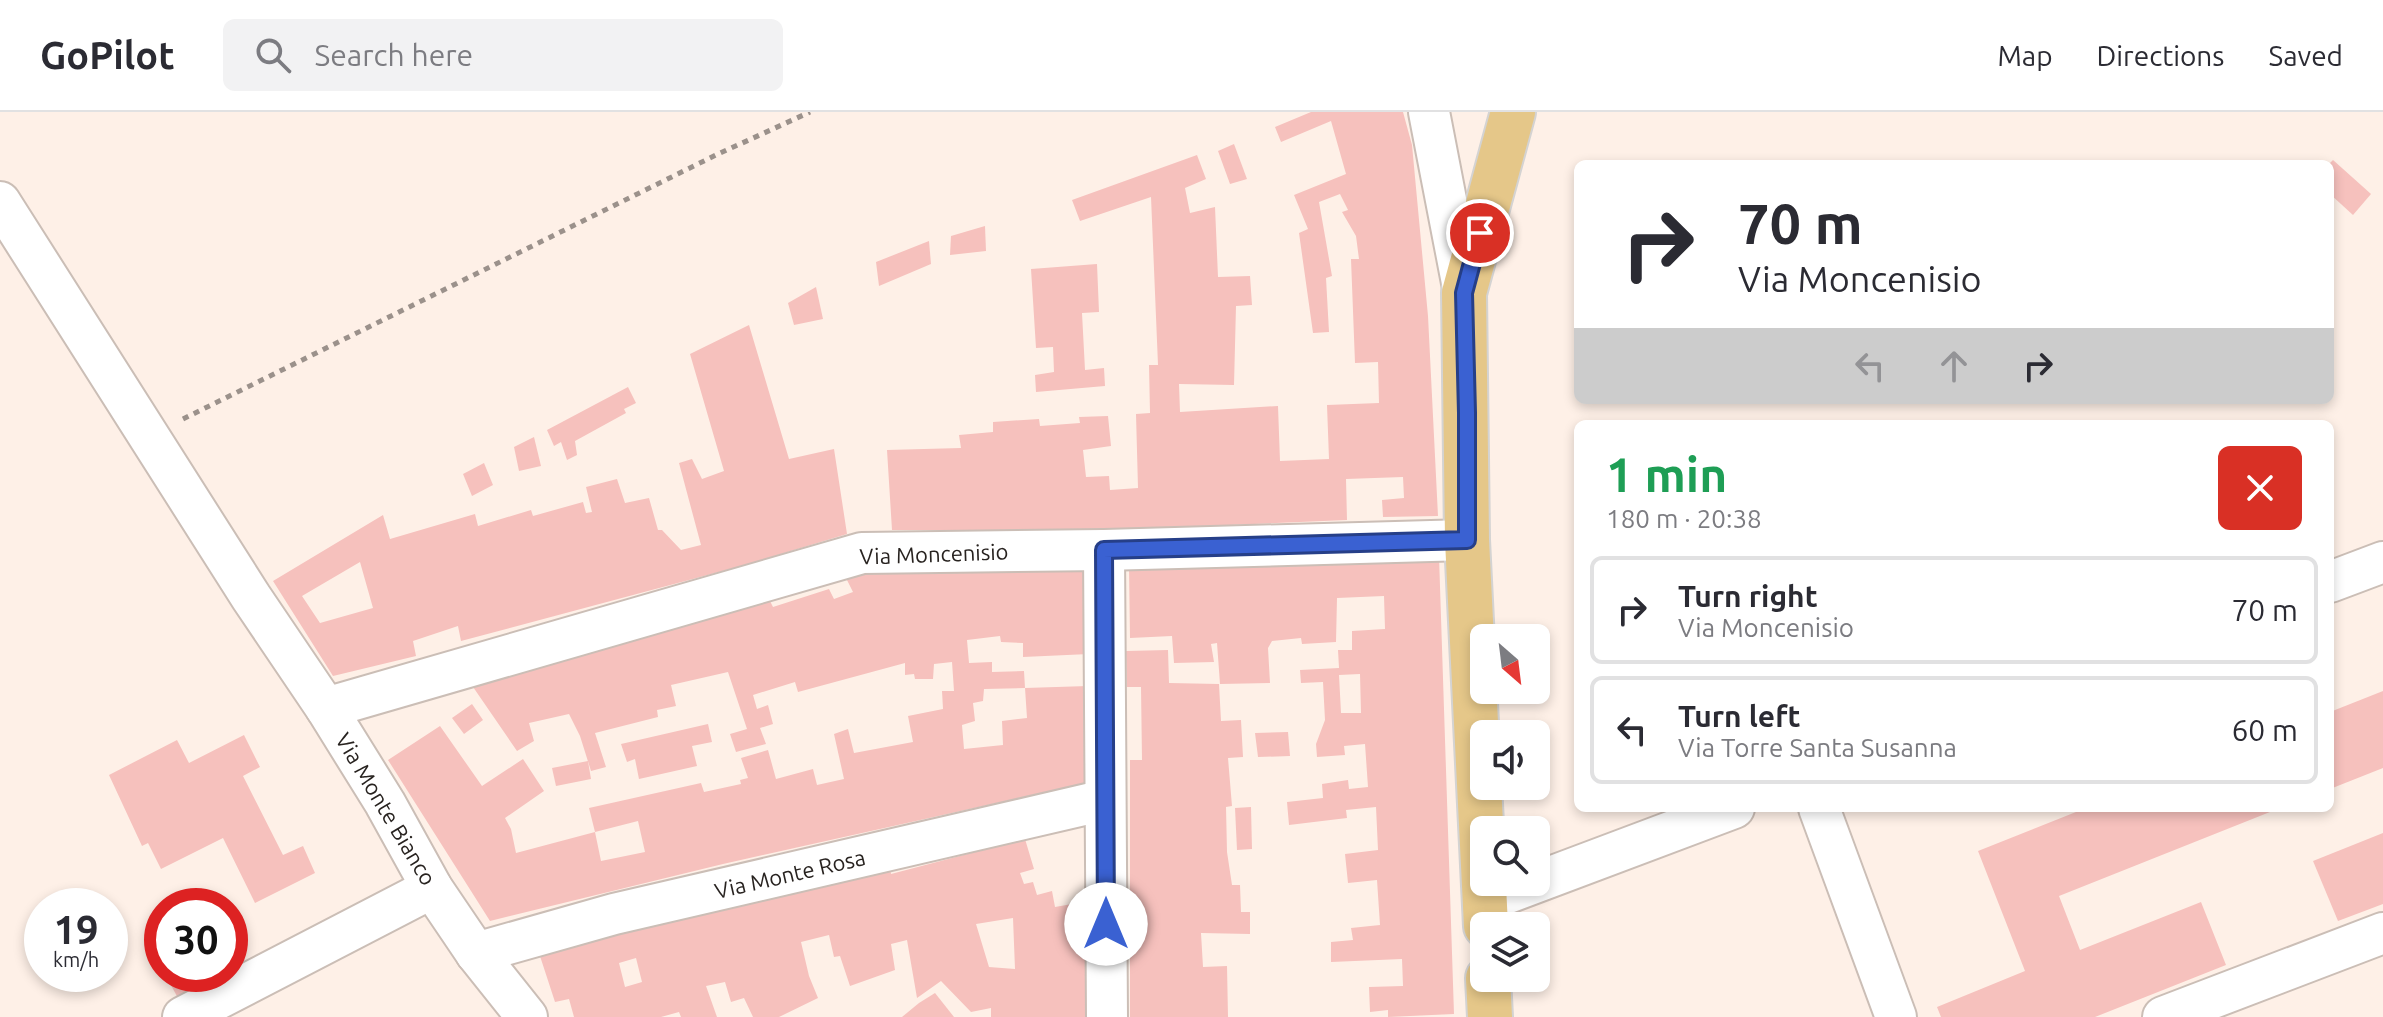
<!DOCTYPE html>
<meta charset="utf-8">
<style>
:root{--surface:#fff;--page:#f2f2f3;--text:#2b2b33;--muted:#7c7c81;--line:#e1e1e2}
body{margin:0;font-family:Ubuntu,sans-serif;background:var(--page);color:var(--text);height:100vh;display:flex;flex-direction:column;font-size:30px;white-space:nowrap}
*{box-sizing:border-box;margin:0}
p{font-size:26px;color:var(--muted)}
.icon{flex:none;width:44px;height:44px;fill:none;stroke:currentColor;stroke-width:2;stroke-linecap:round;stroke-linejoin:round}
.map{position:relative;flex:1;overflow:hidden}
.sheet{position:absolute;left:1574px;top:308px;width:760px;height:392px;display:flex;flex-direction:column;background:var(--surface);border-radius:12px;box-shadow:0 4px 12px #0003}
.sheet>*{flex:none}
.hud{position:absolute;left:1574px;top:48px;width:760px;height:244px;border-radius:12px;box-shadow:0 4px 12px #0003;background:#fff;color:var(--text);overflow:hidden}
.needle{width:52px;rotate:152deg}
.fabs{position:absolute;left:1470px;top:512px;display:grid;gap:16px}
.fabs a{display:grid;place-items:center;width:80px;height:80px;border-radius:12px;background:var(--surface);box-shadow:0 4px 12px #0003;font-size:40px}
.speed{position:absolute;left:24px;top:776px;display:flex;gap:16px;font-size:40px;font-weight:700;text-align:center}
.speed>*{display:grid;place-content:center;width:104px;height:104px;border-radius:50%;background:var(--surface);box-shadow:0 4px 12px #0003;line-height:1}
.speed small{font-size:20px;font-weight:400}
.speed .limit{border:12px solid #d22;background:#fff;color:#111}
.pin{position:absolute;display:grid;place-items:center;width:68px;height:68px;color:#fff;margin:-34px;border:4px solid #fff;border-radius:50%;box-shadow:0 2px 8px #0007}
.me{position:absolute;width:88px;margin:-44px;rotate:0deg;stroke-linejoin:round;filter:drop-shadow(0 0 6px #0008)}
.turn{display:flex;align-items:center;gap:28px;height:168px;padding:0 32px;font-size:36px}
.turn .icon{width:104px;height:104px;stroke-width:2.5}
.turn b{display:block;font-size:56px;line-height:68px}
.lanes{display:flex;align-items:center;height:76px;padding:0 32px;background:#0003;justify-content:center;gap:40px;direction:ltr}
.lanes .off{opacity:.35}
.round{display:grid;place-items:center;flex:none;width:84px;height:84px;border-radius:12px;background:var(--page)}
.overview{display:flex;align-items:center;justify-content:space-between;height:136px;padding:0 32px}
h1{font-size:48px;font-weight:700;line-height:60px;color:#1e9e55}
ul{padding:0;list-style:none}
li{display:flex;align-items:center;gap:24px;height:108px;margin:0 16px 12px;padding:0 16px;border:4px solid var(--line);border-radius:12px}
li div{flex:1}
li b{display:block;font-size:30px}
li em{font-style:normal}
header{display:flex;align-items:center;gap:48px;box-sizing:border-box;height:112px;padding:0 40px;background:var(--surface);border-bottom:2px solid var(--line)}
header strong{font-size:38px}
nav{display:flex;gap:44px;margin-inline-start:auto;font-size:28px}
.search{width:560px;height:72px;background:var(--page);display:flex;align-items:center;gap:20px;box-sizing:border-box;padding:0 28px;border-radius:12px;color:var(--muted);font-size:30px}
.map>svg:first-child{display:block}
.building{fill:#f6c1bd;fill-rule:evenodd}
.lines{fill:none;stroke-linecap:round;stroke-linejoin:round}
.minor-casing{stroke:#cbbeb6;stroke-width:44}
.major-casing{stroke:#d4d3d2;stroke-width:48}
.path{stroke:#9b918b;stroke-width:5;stroke-dasharray:6 6;stroke-linecap:butt}
.minor{stroke:#fff;stroke-width:40}
.major{stroke:#e5c789;stroke-width:44}
.route-casing{stroke:#263f88;stroke-width:20}
.route{stroke:#3a61d2;stroke-width:14}
.labels{text-anchor:middle;stroke-width:8;stroke-linejoin:round;paint-order:stroke}
.street-label{font-size:22px;fill:#282320;stroke:#fff}
</style>
<header>
<strong>GoPilot</strong>
<div class="search"><svg class="icon" aria-label="search" viewBox="0 0 24 24"><circle cx="10" cy="10" r="6"/><path d="M15 15l6 6"/></svg>Search here</div>
<nav><a>Map</a><a>Directions</a><a>Saved</a></nav>
</header>
<div class="map">
<svg width="2383" height="905" viewBox="0 0 2383 905">
<rect width="100%" height="100%" fill="#fef0e7"/>
<g class="building">
<path d="M1311,0H1403L1412,33L1428,204L1438,404L1383,405L1382,388L1404,386L1403,365L1346,367L1347,408L1110,418H892L887,338L961,336L959,323L993,320V310L1039,307L1040,314L1080,311L1079,305L1108,304L1111,334L1083,338L1086,365L1109,364L1110,378L1138,376L1136,302L1150,301L1149,253H1158L1151,85L1080,109L1072,88L1197,43L1206,67L1185,76L1190,101L1215,95L1218,165L1250,164L1252,193L1236,194L1234,273L1179,272L1180,300L1278,294L1280,349L1329,347L1327,293L1379,291L1378,250L1355,251L1351,147H1359L1356,124L1342,100L1348,98L1340,82L1319,90L1332,164L1326,166L1329,220L1313,221L1299,121L1308,117L1294,83L1346,62L1331,9L1281,30L1275,15Z"/>
<path d="M1234,32L1247,67L1230,72L1218,39Z"/>
<path d="M2333,48L2371,82L2353,103L2330,82V51Z"/>
<path d="M985,114L986,139L950,143L951,124Z"/>
<path d="M929,129L931,152L879,174L876,150Z"/>
<path d="M1097,152L1099,200L1082,201L1085,258L1104,256L1105,274L1036,280L1035,263L1054,260L1053,235L1036,236L1031,157Z"/>
<path d="M816,175L823,207L794,213L788,191Z"/>
<path d="M749,213L789,347L834,337L847,422L745,453L461,529L458,514L413,529L416,544L333,564L273,469L383,403L390,427L475,402L478,414L531,398L533,404L583,390L586,401L592,400L586,375L617,367L625,391L649,386L658,418H662L681,438L701,433L679,351L692,347L702,367L724,359L690,242ZM360,450L373,496L320,511L302,484Z"/>
<path d="M628,275L636,291L624,297L626,301L575,329L577,343L567,348L561,330L554,334L547,318Z"/>
<path d="M534,325L541,354L519,359L514,335Z"/>
<path d="M484,351L493,373L472,384L463,362Z"/>
<path d="M1439,444L1454,902L1388,905V898L1370,900L1369,875L1403,874L1402,847L1331,850V830L1353,828L1351,816L1380,813L1377,768L1348,771L1345,742L1378,738L1376,695L1346,698L1347,706L1289,713L1287,690L1323,686L1322,672L1348,668L1349,677L1368,675L1365,632L1344,634L1345,643L1317,645L1316,632L1325,608L1323,570L1301,571L1300,558L1339,556L1338,538H1352V519L1385,517L1384,484L1337,486L1336,530L1302,532L1301,526L1272,529L1268,536L1270,571L1220,572L1217,531L1211,532L1214,550L1174,551L1172,524L1130,526L1129,454ZM1360,562L1361,601H1341L1339,563Z"/>
<path d="M1084,456L1089,542L1023,545V531L1001,530L1000,524L967,528L969,551L992,550V560L1024,559L1025,576L984,577L983,589L973,591L975,609L962,613L964,637L1003,633L1002,609L1027,606L1025,576L1088,574L1092,674L1050,679L723,752L490,809L388,648L440,614L482,674L523,647L544,679L505,706L511,717L516,741L595,720L601,749L645,740L638,709L595,720L589,696L701,671L704,680L741,672L740,668L748,666L741,646L768,638L776,667L813,657L817,673L844,667L834,622L848,617L854,641L913,630L908,604L943,597L942,579H954L952,550L934,552L933,567H915L914,562L905,563V551L798,580L795,570L753,583L757,597L768,593L773,612L760,616L766,632L736,640L730,622L747,617L728,560L671,573L676,594L657,598L658,605L595,621L606,655L591,659L580,624L569,602L529,611L534,629L517,639L471,572L769,487L773,495L829,477L834,487L853,480L846,466L866,459Z"/>
<path d="M1168,538L1169,571L1219,572L1221,609L1241,608L1243,645L1228,646L1232,694L1226,695L1227,740L1232,773H1240L1241,800H1250V822L1201,821L1203,855L1227,854L1228,905H1130V648H1142L1141,575H1127L1126,539Z"/>
<path d="M2383,579V656L2330,677V600Z"/>
<path d="M472,592L483,608L464,622L452,606Z"/>
<path d="M708,612L712,630L692,634L697,654L639,667L635,647L627,650L621,632Z"/>
<path d="M1288,620L1290,644L1258,645L1255,621Z"/>
<path d="M244,623L260,655L243,664L283,743L303,734L315,761L255,791L223,726L161,757L148,731L142,734L109,663L177,628L189,651Z"/>
<path d="M588,649L591,667L556,674L552,656Z"/>
<path d="M1251,695L1252,737L1237,738L1235,696Z"/>
<path d="M2086,696H2280L2059,784L2080,838L2201,790L2226,853L2095,905H1941L1937,895L2025,859L1978,739Z"/>
<path d="M2383,721V792L2338,809L2313,749Z"/>
<path d="M1025,727L1034,757L1020,761L1024,772L1033,770L1037,783L1052,779L1055,795L1089,789L1088,905H991V896L971,900L941,869L917,886L907,828L891,832L895,858L850,874L840,844L834,845L829,823L801,830L809,864L818,886L779,905H753L744,886L731,890L725,870L706,874L717,905H681L679,900L661,905H574L569,887L555,890L539,841L890,755L891,762ZM1013,806L1015,857L989,855L976,812ZM636,846L642,870L625,875L619,851Z"/>
<path d="M165,862H190L198,877L179,888Z"/>
<path d="M935,881L954,905H902L919,891Z"/>
</g>
<g class="lines">
<defs>
<g id="minor">
<path d="M1429,0L1464,181"/>
<path d="M0,90L251,485L326,596L385,691L432,776L476,841L527,905"/>
<path d="M1104,438L1107,905"/>
<path d="M2330,470L2383,450"/>
<path d="M326,596L862,441L1104,438L1467,428"/>
<path d="M1819,696L1896,905"/>
<path d="M1484,790L1734,696"/>
<path d="M476,841L614,802L1105,688"/>
<path d="M183,905L432,776"/>
<path d="M2163,905L2383,821"/>
</g>
<g id="major">
<path d="M1486,814L1467,428L1464,181L1513,0"/>
<path d="M1488,866L1490,905"/>
</g>
</defs>
<use href="#minor" class="minor-casing"/>
<use href="#major" class="major-casing"/>
<path class="path" d="M183,307L716,43L810,0"/>
<use href="#minor" class="minor"/>
<use href="#major" class="major"/>
</g>
<g class="lines">
<defs>
<path id="route" d="M1106,812L1104,438L1467,428V301L1464,181L1480,121"/>
</defs>
<use href="#route" class="route-casing"/>
<use href="#route" class="route"/>
</g>
<g class="labels">
<g class="street-label">
<text transform="translate(934 442) rotate(-2)" y="8">Via Moncenisio</text>
<text transform="translate(386 697) rotate(59)" y="8">Via Monte Bianco</text>
<text transform="translate(790 762) rotate(-13)" y="8">Via Monte Rosa</text>
</g>
</g>
</svg>
<div class="fabs">
<a><svg class="needle" viewBox="-14 -14 28 28"><path d="M0-13l5 13h-10z" fill="#e53935"/><path d="M0 13l5-13h-10z" fill="#7c7c81"/></svg></a>
<a><svg class="icon" aria-label="sound" viewBox="0 0 24 24"><path d="M4 9h4l5-4v14l-5-4H4zM17 9q2 3 0 6"/></svg></a>
<a><svg class="icon" aria-label="search" viewBox="0 0 24 24"><circle cx="10" cy="10" r="6"/><path d="M15 15l6 6"/></svg></a>
<a><svg class="icon" aria-label="layers" viewBox="0 0 24 24"><path d="M12 4l9 5-9 5-9-5zM3 14l9 5 9-5"/></svg></a>
</div>
<div class="speed"><div>19<small>km/h</small></div><div class="limit">30</div></div>
<div class="pin" style="left:1480px;top:121px;background:#d93025"><svg class="icon" aria-label="arrive" viewBox="0 0 24 24"><path d="M6 21V4h12l-3 4 3 4H6"/></svg></div>
<svg class="me" style="left:1106px;top:812px" viewBox="-20 -20 40 40"><circle r="19" fill="#fff"/><path d="M0-13L10 11 0 6-10 11z" fill="#3a61d2"/></svg>
<div class="hud">
<div class="turn"><svg class="icon" aria-label="right" viewBox="0 0 24 24"><path d="M7 20v-9h11M14 6l5 5-5 5"/></svg><div><b>70 m</b>Via Moncenisio</div></div>
<div class="lanes"><svg class="icon off" aria-label="left" viewBox="0 0 24 24"><path d="M17 20v-9H6M10 6l-5 5 5 5"/></svg><svg class="icon off" aria-label="ahead" viewBox="0 0 24 24"><path d="M12 20V5M6 11l6-6 6 6"/></svg><svg class="icon" aria-label="right" viewBox="0 0 24 24"><path d="M7 20v-9h11M14 6l5 5-5 5"/></svg></div>
</div>
<section class="sheet">
<div class="overview"><div><h1>1 min</h1><p>180 m · 20:38</p></div><a class="round" style="background:#d93025;color:#fff"><svg class="icon" aria-label="close" viewBox="0 0 24 24"><path d="M6 6l12 12M18 6L6 18"/></svg></a></div>
<ul>
<li><svg class="icon" aria-label="right" viewBox="0 0 24 24"><path d="M7 20v-9h11M14 6l5 5-5 5"/></svg><div><b>Turn right</b><p>Via Moncenisio</p></div><em>70 m</em></li>
<li><svg class="icon" aria-label="left" viewBox="0 0 24 24"><path d="M17 20v-9H6M10 6l-5 5 5 5"/></svg><div><b>Turn left</b><p>Via Torre Santa Susanna</p></div><em>60 m</em></li>
</ul>
</section>
</div>
